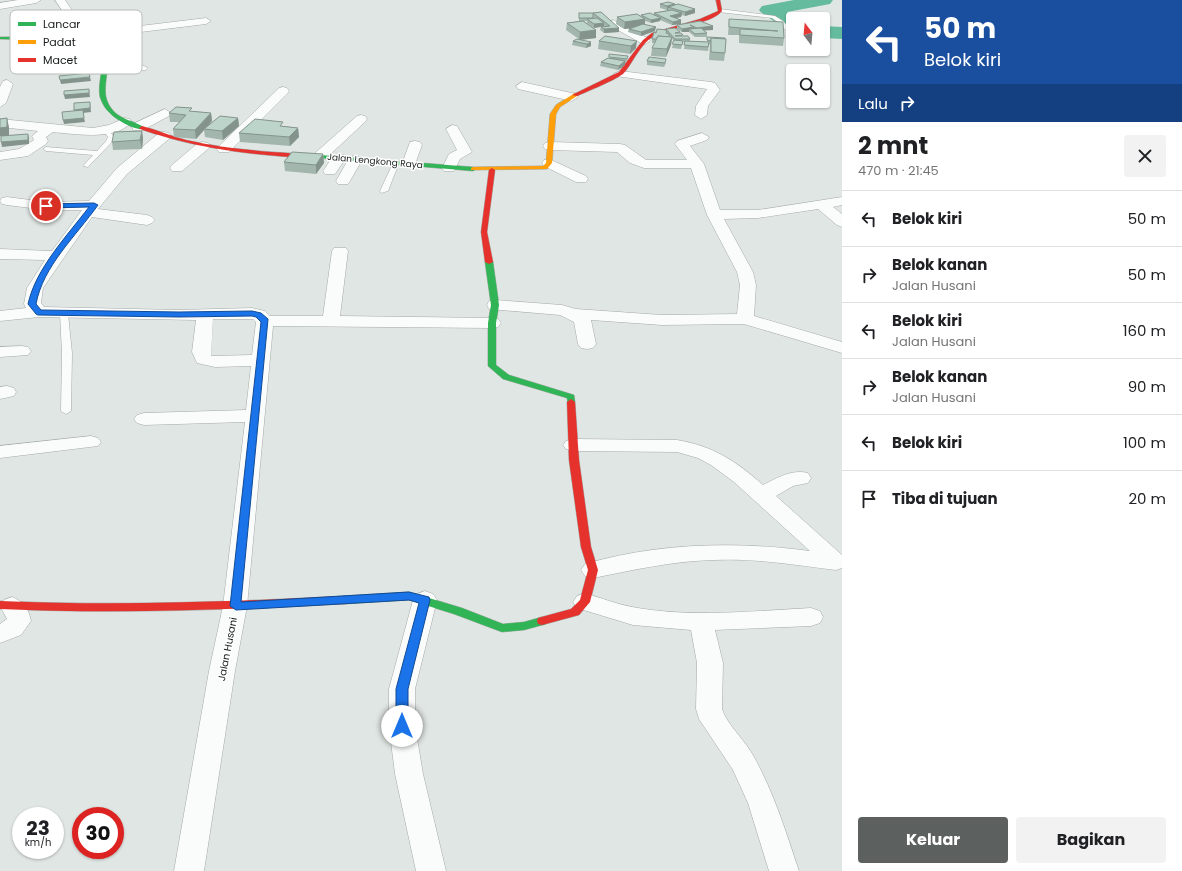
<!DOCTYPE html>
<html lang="id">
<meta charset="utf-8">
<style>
:root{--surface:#fff;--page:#f2f2f2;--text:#202124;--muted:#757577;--line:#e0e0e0;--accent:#5c615f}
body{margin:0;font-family:Poppins,sans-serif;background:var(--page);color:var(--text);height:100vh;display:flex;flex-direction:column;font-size:15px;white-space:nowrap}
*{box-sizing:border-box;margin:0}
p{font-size:13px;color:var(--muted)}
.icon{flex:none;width:22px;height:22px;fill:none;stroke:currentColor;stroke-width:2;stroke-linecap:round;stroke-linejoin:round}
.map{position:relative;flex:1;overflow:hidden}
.panel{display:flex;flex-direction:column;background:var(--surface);width:340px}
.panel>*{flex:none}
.banner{background:#1a4fa0;color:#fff;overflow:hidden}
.needle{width:26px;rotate:344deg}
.tools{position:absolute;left:786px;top:12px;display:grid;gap:8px}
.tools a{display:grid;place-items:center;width:44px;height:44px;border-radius:4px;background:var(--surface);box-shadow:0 1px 3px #0004;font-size:20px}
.speed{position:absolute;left:12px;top:807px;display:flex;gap:8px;font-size:20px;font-weight:700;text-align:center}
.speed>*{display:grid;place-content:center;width:52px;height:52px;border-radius:50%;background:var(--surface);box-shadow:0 1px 3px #0004;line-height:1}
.speed small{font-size:10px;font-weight:400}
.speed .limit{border:6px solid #d22;background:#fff;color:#111}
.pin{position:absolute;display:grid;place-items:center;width:34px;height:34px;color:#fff;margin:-17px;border:2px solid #fff;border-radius:50%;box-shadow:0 1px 4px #0007}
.me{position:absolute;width:44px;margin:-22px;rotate:0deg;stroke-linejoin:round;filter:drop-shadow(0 0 3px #0008)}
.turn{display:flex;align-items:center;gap:14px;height:84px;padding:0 16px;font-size:18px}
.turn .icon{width:52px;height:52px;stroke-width:2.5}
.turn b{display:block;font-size:28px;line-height:34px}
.then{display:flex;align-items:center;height:38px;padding:0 16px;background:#0003;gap:8px;font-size:15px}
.round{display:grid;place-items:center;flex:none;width:42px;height:42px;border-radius:4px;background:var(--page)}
.head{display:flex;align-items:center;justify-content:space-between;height:68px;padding:0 16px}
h1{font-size:24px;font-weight:700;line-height:30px}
.button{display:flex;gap:8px;margin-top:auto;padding:8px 16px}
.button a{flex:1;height:46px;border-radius:4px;background:var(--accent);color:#fff;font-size:16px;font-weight:700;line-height:46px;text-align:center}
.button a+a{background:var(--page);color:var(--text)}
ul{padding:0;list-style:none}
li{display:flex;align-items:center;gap:12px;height:56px;padding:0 16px;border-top:1px solid var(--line)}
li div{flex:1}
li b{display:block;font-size:15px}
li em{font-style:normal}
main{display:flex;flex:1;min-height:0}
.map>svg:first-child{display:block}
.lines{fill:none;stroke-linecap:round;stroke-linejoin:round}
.river{fill:#65bb9d;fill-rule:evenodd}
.lane-casing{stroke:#a5aaa7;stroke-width:1}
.street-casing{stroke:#a5aaa7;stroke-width:1}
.fast-casing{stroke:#a5aaa7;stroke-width:1}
.slow-casing{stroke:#a5aaa7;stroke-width:1}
.jam-casing{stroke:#a5aaa7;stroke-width:1}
.lane{fill:#fafbfb;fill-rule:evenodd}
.street{fill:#fafbfb;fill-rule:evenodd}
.fast{fill:#30b455;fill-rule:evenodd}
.slow{fill:#ff9f0a;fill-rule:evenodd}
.jam{fill:#e5322d;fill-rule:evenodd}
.wall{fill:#a2b6ae}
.shaded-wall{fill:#84948d}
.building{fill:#bcd4ca;stroke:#84948d}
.route{fill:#1a73e8;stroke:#114b97}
.labels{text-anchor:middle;stroke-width:3;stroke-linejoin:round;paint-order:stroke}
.far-street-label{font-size:9px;fill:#151a18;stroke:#fff}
.street-label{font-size:10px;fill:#151a18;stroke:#fff}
.key{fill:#fff;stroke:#b9baba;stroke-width:1}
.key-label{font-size:11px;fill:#151a18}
</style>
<main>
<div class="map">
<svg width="842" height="871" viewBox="0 0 842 871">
<rect width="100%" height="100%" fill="#e0e6e3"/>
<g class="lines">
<g class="river">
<path d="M794,0H833L830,4L787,12L798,19H793V30C786,28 763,16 759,10L762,6Z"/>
<path d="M823,26L842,27V39L823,38Z"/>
</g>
<defs>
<g id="lane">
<path d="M720,9L775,16L783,21L793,33V38L779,23L772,18L718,12Z"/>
<path d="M104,129H108L114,137L111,143L88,167L83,166L93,155L46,151L43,149L46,147L97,151L106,141L108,137L103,130Z"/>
<path d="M396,161L399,163L388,191L381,193L380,191L393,163Z"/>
<path d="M64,311L68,314L72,353L71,411L66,414L61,411L62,353L60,314Z"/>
</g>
<g id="street">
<path d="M18,0H41L36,3L0,9V3Z"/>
<path d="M55,0H65L81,23L114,19L119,22L114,25L84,28L88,37L115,29L206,18L211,21L206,24L116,35L87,44L79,40L73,26Z"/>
<path d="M613,20L649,39L650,41L645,44L641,43L609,25L608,23Z"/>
<path d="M142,65L148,68L146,70L105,74L99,71L105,68Z"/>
<path d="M620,71L711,82L715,83L720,90L708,106L707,115L701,119L695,115L696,106L707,89L616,76L614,74Z"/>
<path d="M7,80L13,84L6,103L0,107V87L3,81Z"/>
<path d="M522,82L576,94L578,97L572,101L518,89L516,86Z"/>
<path d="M283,87L287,88L289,91L287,94L229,152H219L217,149L219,146L279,88Z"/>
<path d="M165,109L171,113L169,116L143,130H133L132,127L133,124Z"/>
<path d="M361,115L365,116L367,119L365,122L324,160H314L312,157L314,154L357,116Z"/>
<path d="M125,118L130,119L131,122C118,141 73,134 53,132L46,137L48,141L46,144L28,156L0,160V152L19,149L34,140L32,136L38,131L0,127V119L93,128L109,125Z"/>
<path d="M452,125L457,126L472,152L460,159L454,171H444L442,168L449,154L457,150L446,129Z"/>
<path d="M164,132L169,133L171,136L169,139L127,174L98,209L147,215L152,217L155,220L152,223L147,225L92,217L43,288L41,303L44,307L179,310L252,308L265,311L270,316H323L332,251L334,248H346L348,251L340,316L492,318L498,319L501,323L498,327L492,328L273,326L247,606L235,671L204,871H174L209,671L223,606L245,422L144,425L137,423L134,419L137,415L144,413L246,410L251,366L215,367L197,363L192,352L196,320L39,317L0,321V311L26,308L24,304L27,288L45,260L0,259V249L52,251L82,210H46L7,205L2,204L0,201L2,198L7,197L46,202L89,201L117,168L159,133ZM213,319H253L256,322L252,355L211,356Z"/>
<path d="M702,133L709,137L707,140L690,146L704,164L720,210H758L842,197V205L833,207L842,214V227L837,225L818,209L758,218L724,219L753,272L756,285L754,316L842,342V353L744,324L662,325L591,320L596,344L593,348L587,349L581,348L578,344L574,322L560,315L489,309L487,305L489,301L495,300L562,305L576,309L662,315L737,314L740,285L737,272L707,215L691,168H644L630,163L617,152L550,150L545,149L543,146L545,143L550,142L620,144L625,145L646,160H687L675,144L677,141Z"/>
<path d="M415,141L420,142L422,145L414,167H404L402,164L410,142Z"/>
<path d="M203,142L208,143L210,146L208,149L182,171H172L170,168L172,165L198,143Z"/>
<path d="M339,154L344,155L346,158L335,174H325L323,171L334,155Z"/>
<path d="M355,156L360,157L362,160L350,181L348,184H338L336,181L348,160L350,157Z"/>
<path d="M549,159L586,176L588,179L586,182H576L544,166L542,163L544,160Z"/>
<path d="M22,346L28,347L31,351L28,355L0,357V347Z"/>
<path d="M7,386L14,388L16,392L14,396L0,399V387Z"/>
<path d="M91,436L98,438L101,442L98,446L0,458V446Z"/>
<path d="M573,439L677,440C713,446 736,461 763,485C777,478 792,469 808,473L811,478L808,483L793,486L776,496L842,555V568L836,570C795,565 755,558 714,560C673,561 633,570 593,578L585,576L581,570L585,564C658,543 734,541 810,551L734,482L711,465L698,458L677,452L573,451L566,449L563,445L566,441Z"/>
<path d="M425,591L433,594L437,600L415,689V726L423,774L446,871H416L395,774L389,726V689L413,600L417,594Z"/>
<path d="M585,593C601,598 616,604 632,607C691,618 752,611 811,608L820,611L823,617L820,623L811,626L715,630L723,663L722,709C727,725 746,741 754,757C774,793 786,832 799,871H769L748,803L733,770L699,719L696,709L697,663L691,630L633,625L577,608L573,602L577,596Z"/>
<path d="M12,597C23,601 29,609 31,621L21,635L0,643V624L7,619L0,606L4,600Z"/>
</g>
<g id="fast">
<path d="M0,37C23,37 76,34 95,43C101,47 106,53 107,60C109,77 100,93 111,108C119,120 134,120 145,128C138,133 115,119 110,113C105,109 102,103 100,97C97,83 105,68 100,54C96,46 87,44 79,41L0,39Z"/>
<path d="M307,154L473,167L476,169L473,171L305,157V155Z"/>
<path d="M486,260H492L493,262L499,305L496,323V365L509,375L574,395L575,402L574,404H568L567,398L503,379L488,366V323L491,305L485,262Z"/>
<path d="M409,592L462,608L503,624L524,622L542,617L546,618L547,621L546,624L524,630L502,632L454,614L409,600L344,604L340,603L339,600L340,597L344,596Z"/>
</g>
<path id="slow" d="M575,93L578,95L577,96L560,107L556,114L552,163L547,169L471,170V168L473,167L543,166L546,163L550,114L556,105Z"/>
<g id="jam">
<path d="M716,0H720L722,11C710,25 673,26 656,35C641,42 634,61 624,73C618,79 586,92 577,96L572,95L619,72L643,40L652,33L700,19L716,12L718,11Z"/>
<path d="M142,126C157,130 171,136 186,140C226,149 266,152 307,154L310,156L307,158C250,155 194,148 140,129L139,128Z"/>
<path d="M492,168L495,170L487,232L493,262L489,264L485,262L481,232L489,170Z"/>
<path d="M571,399L575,402L579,460L591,547L598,570L590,602L579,615L542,625L538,624L537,621L538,618L571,609L580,600L588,570L581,547L569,460L567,402Z"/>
<path d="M344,596L348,597L349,600L348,603L344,604C229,610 115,614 0,609V601C115,606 229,602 344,596Z"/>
</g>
</defs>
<use href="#lane" class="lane-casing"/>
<use href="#street" class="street-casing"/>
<use href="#fast" class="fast-casing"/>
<use href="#slow" class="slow-casing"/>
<use href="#jam" class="jam-casing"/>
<use href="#lane" class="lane"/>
<use href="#street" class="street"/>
<use href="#fast" class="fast"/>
<use href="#slow" class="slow"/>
<use href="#jam" class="jam"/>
</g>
<g class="wall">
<path d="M660,4H675V5L695,13L685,16L682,15L681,17L676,18L681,20V24L672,25L660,20V21L651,23L645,21V24L655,31L641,36L628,32L629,28L624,29L616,24L617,17L654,15V13L668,10H667L660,8Z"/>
<path d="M579,13H593V19L595,18L593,17V13L619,28V32L604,33L600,30L601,27L594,28L587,23V21H584L596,30V38L580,40L591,46L586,48L572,45L573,41L579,39L566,30L567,23L579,21Z"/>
<path d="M729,19L784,38L783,46L739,43V35H728Z"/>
<path d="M677,25L713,26V30H704L707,33V37H695L689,32H682L677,29Z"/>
<path d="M657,29L680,33L682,36L690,39V41L707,42V37L725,53L724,61L709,60L710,45L709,44L708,51L684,49L685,42H683L681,49L672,48L674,41L672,39L671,45L666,57L651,56L652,48L655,43H652V39L656,33Z"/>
<path d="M605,36L636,48L630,54L598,49L599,41Z"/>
<path d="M628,56L626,63H625V65L618,70L600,66L601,62L608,58Z"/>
<path d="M647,61L666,63L664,67L647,65Z"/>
<path d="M193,111L211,113L212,121L209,124L238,118L239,126L223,140L205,137L204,130L196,139L174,137L173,129L179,122H170L169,113Z"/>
<path d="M283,126L298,128L299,137L290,146L240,142L239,133Z"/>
<path d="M142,131L143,139L142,149L113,150L112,142Z"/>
<path d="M323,154L324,163L316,174L285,171L284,162Z"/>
</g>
<g class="shaded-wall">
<path d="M675,4V8L668,7V10H667V6Z"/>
<path d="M695,9V13L685,16V12Z"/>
<path d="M682,13L681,17L670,19V16Z"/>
<path d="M661,18L660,21L651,23V20Z"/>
<path d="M645,19V27L624,29L625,22Z"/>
<path d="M681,20V24L672,25L673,22Z"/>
<path d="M604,23V26L594,28V24Z"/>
<path d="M713,26V30L697,31V28Z"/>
<path d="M656,27L655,31L641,36V32Z"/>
<path d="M694,27L693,31L689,29V32H682V29Z"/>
<path d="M619,28V32L604,33V29Z"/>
<path d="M596,30V38L579,40L580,32Z"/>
<path d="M672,37L671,45L666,57L667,49Z"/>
<path d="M637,41L636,48L630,54L631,46Z"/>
<path d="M591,42V46L586,48L587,44Z"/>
<path d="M625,61V65L618,70L619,66Z"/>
<path d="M90,77L91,81L61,84L60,80Z"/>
<path d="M89,89L90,97L65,99L64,95Z"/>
<path d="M90,102L91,112L83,113L85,122L64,124L63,120L75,114L74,110Z"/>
<path d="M211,113L212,121L205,129H204V130L196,139L195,130Z"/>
<path d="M7,118L9,127V136H0V128Z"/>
<path d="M238,118L239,126L223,140L222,131Z"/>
<path d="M298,128L299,137L290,146L289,137Z"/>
<path d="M142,131L143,139L142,149L140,140Z"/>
<path d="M28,134L29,138V144L2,147L1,142Z"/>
<path d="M323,154L324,163L316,174V165Z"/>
</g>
<g class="building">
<path d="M668,2L675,4L667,6L660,4Z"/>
<path d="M678,4L695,9L685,12L668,7Z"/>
<path d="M672,10L682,13L670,16L681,20L673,22L654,13Z"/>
<path d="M601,12L619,28L604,29L601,27L610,26L593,13Z"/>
<rect x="579" y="13" width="14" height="5"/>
<path d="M650,13L661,18L651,20L641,15Z"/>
<path d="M637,14L645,19L625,22L617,17Z"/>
<path d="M597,18L604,23L594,24L587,19Z"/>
<path d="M729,19L783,22L784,38L740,35V29L778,31L729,27Z"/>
<path d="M583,21L596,30L580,32L567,23Z"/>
<path d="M700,21L713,26L697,28L690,25L694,27L682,29L677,25Z"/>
<path d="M643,24L656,27L641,32L629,29Z"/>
<path d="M675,28L680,32L675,33H681L683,35L675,36H688L690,39H675L666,29Z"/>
<path d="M701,28L707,33L695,34L689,29Z"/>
<path d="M657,29L667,30L666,33L669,34V37L658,36L656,39H652L654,32L656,33Z"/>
<path d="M605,36L637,41L631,46L599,41Z"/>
<path d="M658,36L672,37L667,49L652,48Z"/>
<path d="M707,37L725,38V39L711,38V41L707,40Z"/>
<path d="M711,38L726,39L725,53L711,52Z"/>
<path d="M577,39L591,42L587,44L573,41Z"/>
<path d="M674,40L683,41L682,45L672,44Z"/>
<path d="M685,41L709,42L708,47L684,45Z"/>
<path d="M609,54L628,56L627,59L609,57Z"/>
<path d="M649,57L666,59L665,63L647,61Z"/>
<path d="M608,58L625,61L619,66L601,62Z"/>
<path d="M89,73L90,77L60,80L59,76Z"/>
<path d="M89,89V93L64,95V91Z"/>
<path d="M90,102V108L74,110V103Z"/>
<path d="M176,107L192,108L189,111L211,113L195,130L173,129L186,115L169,113Z"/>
<path d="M83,110L84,118L63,120L62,112Z"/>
<path d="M220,116L238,118L222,131L204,129Z"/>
<path d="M7,118V127L0,128V119Z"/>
<path d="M255,119L283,122L280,126L298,128L289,137L239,133Z"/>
<path d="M142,131L140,140L112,142L114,132Z"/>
<path d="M28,134V140L1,142V136Z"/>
<path d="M292,152L323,154L316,165L284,162Z"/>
</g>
<path class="route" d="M94,203L98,205C76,236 43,266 36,304L41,310L179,312L252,311L261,313L268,319L241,602L409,592L429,597L430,600L408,689V726L406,729L402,731L397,729L396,726V689L419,603L409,600L236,610L230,606L261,322L256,317L252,316L179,317L38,315L36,314L28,304C36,268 67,236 89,207L46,208L42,206L46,204Z"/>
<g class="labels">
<g class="far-street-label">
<text transform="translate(375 161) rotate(5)" y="3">Jalan Lengkong Raya</text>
</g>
<g class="street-label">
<text transform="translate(227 649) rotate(-79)" y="4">Jalan Husani</text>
</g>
</g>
<rect x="10" y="10" width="132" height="64" rx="6" class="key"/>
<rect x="18" y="22" width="18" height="4" fill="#30b455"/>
<rect x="18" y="40" width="18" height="4" fill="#ff9f0a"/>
<rect x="18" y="58" width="18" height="4" fill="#e5322d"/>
<g class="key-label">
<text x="43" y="28">Lancar</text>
<text x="43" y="46">Padat</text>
<text x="43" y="64">Macet</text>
</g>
</svg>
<div class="tools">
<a><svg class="needle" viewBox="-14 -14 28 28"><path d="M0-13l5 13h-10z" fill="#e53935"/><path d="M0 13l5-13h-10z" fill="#757577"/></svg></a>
<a><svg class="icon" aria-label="search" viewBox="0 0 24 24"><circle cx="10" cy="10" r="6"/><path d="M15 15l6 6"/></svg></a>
</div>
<div class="speed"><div>23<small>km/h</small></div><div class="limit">30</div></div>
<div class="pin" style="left:46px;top:206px;background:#d93025"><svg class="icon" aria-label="arrive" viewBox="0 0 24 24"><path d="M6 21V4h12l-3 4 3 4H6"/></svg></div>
<svg class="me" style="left:402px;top:726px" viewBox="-20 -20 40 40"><circle r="19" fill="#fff"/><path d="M0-13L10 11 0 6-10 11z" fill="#1a73e8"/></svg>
</div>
<section class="panel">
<div class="banner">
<div class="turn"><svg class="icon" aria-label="left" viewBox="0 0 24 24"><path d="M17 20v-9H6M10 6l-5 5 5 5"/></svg><div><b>50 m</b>Belok kiri</div></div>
<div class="then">Lalu<svg class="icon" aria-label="right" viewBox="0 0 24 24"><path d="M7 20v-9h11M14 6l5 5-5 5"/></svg></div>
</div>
<div class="head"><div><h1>2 mnt</h1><p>470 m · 21:45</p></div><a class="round"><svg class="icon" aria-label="close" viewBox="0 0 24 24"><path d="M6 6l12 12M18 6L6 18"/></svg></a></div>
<ul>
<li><svg class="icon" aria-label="left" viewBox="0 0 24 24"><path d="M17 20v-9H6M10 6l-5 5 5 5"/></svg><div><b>Belok kiri</b></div><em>50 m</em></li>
<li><svg class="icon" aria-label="right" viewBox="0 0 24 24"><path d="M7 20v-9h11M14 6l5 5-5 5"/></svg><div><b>Belok kanan</b><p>Jalan Husani</p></div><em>50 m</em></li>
<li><svg class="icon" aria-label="left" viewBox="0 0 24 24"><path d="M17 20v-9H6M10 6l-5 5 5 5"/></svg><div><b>Belok kiri</b><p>Jalan Husani</p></div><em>160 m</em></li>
<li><svg class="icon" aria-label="right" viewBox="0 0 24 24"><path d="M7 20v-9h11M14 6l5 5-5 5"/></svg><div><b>Belok kanan</b><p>Jalan Husani</p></div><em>90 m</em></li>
<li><svg class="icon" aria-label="left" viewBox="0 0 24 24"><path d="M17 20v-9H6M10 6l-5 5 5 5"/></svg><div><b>Belok kiri</b></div><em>100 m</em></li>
<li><svg class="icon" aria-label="arrive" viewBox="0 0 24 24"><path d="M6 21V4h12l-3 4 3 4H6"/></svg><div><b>Tiba di tujuan</b></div><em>20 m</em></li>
</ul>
<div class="button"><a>Keluar</a><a>Bagikan</a></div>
</section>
</main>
